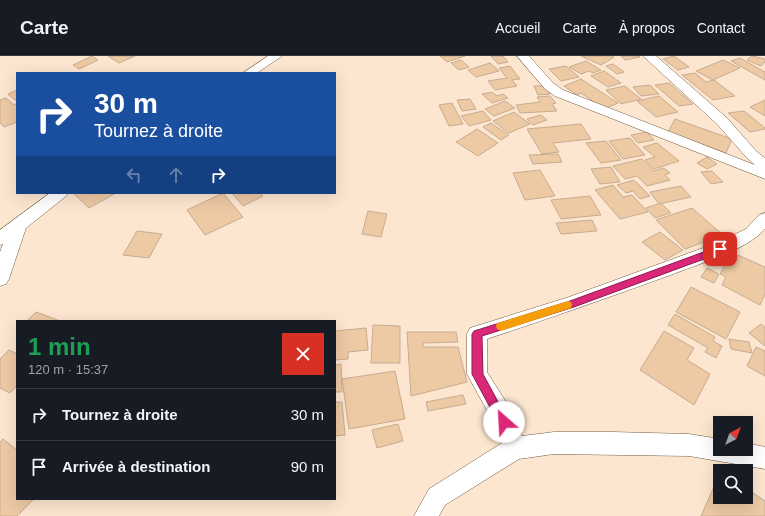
<!DOCTYPE html>
<html lang="fr">
<meta charset="utf-8">
<style>
:root{--surface:#171b24;--page:#242831;--text:#f1f3f6;--muted:#9ea1a6;--line:#363941}
body{margin:0;font-family:Arial,sans-serif;background:var(--page);color:var(--text);height:100vh;display:flex;flex-direction:column;font-size:15px;white-space:nowrap}
*{box-sizing:border-box;margin:0}
p{font-size:13px;color:var(--muted)}
.icon{flex:none;width:22px;height:22px;fill:none;stroke:currentColor;stroke-width:2;stroke-linecap:round;stroke-linejoin:round}
.map{position:relative;flex:1;overflow:hidden}
.side{position:absolute;left:16px;top:264px;width:320px;height:180px;display:flex;flex-direction:column;background:var(--surface);border-radius:0px;box-shadow:0 4px 16px #0002}
.side>*{flex:none}
.top-card{position:absolute;left:16px;top:16px;width:320px;height:122px;border-radius:0px;box-shadow:0 4px 16px #0002;background:#1a4fa0;color:#fff;overflow:hidden}
.needle{width:26px;rotate:41deg}
.tools{position:absolute;left:713px;top:360px;display:grid;gap:8px}
.tools a{display:grid;place-items:center;width:40px;height:40px;border-radius:0px;background:var(--surface);box-shadow:0 4px 16px #0002;font-size:20px}
.pin{position:absolute;display:grid;place-items:center;width:34px;height:34px;color:#fff;margin:-17px;border-radius:8px;box-shadow:0 2px 6px #0006}
.me{position:absolute;width:44px;margin:-22px;rotate:334deg;stroke-linejoin:round;filter:drop-shadow(0 0 3px #0008)}
.turn{display:flex;align-items:center;gap:14px;height:84px;padding:0 12px;font-size:18px}
.turn .icon{width:52px;height:52px;stroke-width:2.5}
.turn b{display:block;font-size:28px;line-height:34px}
.lanes{display:flex;align-items:center;height:38px;padding:0 12px;background:#0003;justify-content:center;gap:20px;direction:ltr}
.lanes .off{opacity:.35}
.round{display:grid;place-items:center;flex:none;width:42px;height:42px;border-radius:0px;background:var(--page)}
.summary{display:flex;align-items:center;justify-content:space-between;height:68px;padding:0 12px}
h1{font-size:24px;font-weight:700;line-height:30px;color:#1e9e55}
ul{padding:0;list-style:none}
li{display:flex;align-items:center;gap:12px;height:52px;padding:0 12px;border-top:1px solid var(--line)}
li div{flex:1}
li b{display:block;font-size:15px}
li em{font-style:normal}
header{display:flex;align-items:center;gap:24px;box-sizing:border-box;height:56px;padding:0 20px;background:var(--surface);border-bottom:1px solid var(--line)}
header strong{font-size:19px}
nav{display:flex;gap:22px;margin-inline-start:auto;font-size:14px}
.map>svg:first-child{display:block}
.building{fill:#edc9a4;stroke:#c7ac91}
.lines{fill:none;stroke-linecap:round;stroke-linejoin:round}
.minor-casing{stroke:#745c43;stroke-width:1}
.minor{fill:#fff;fill-rule:evenodd}
.route{fill:#db2777;stroke:#8e194d}
.slow{fill:#f59e0b}
</style>
<header>
<strong>Carte</strong>
<nav><a>Accueil</a><a>Carte</a><a>À propos</a><a>Contact</a></nav>
</header>
<div class="map">
<svg width="765" height="460" viewBox="0 0 765 460">
<rect width="100%" height="100%" fill="#fce6d0"/>
<g class="building">
<path d="M92,0L98,4L79,13L73,9Z"/>
<path d="M108,0H135L119,7Z"/>
<path d="M440,0H465L447,6Z"/>
<path d="M491,0H503L508,6L498,8Z"/>
<path d="M581,0H612L614,1L601,9Z"/>
<path d="M621,0H639L640,1L625,4Z"/>
<path d="M674,0L689,11L678,14L663,3Z"/>
<path d="M752,0L765,3V6L761,10L747,4Z"/>
<path d="M740,2L765,16V24L731,5Z"/>
<path d="M461,4L469,11L459,14L451,7Z"/>
<path d="M723,4L740,12L713,24L696,15Z"/>
<path d="M586,5L601,14L593,17L589,15L581,18L569,11Z"/>
<path d="M490,7L499,15L476,21L468,14Z"/>
<path d="M613,8L624,16L617,18L606,10Z"/>
<path d="M510,10L520,23L512,24L517,30L495,34L488,25L507,22L499,12Z"/>
<path d="M566,10L579,21L561,25L549,13Z"/>
<path d="M604,15L621,27L608,31L591,20Z"/>
<path d="M695,17L706,26L714,24L735,40L713,44L682,19Z"/>
<path d="M581,23L618,47L604,53L581,37L577,39L564,30Z"/>
<path d="M669,27L693,48L679,50L655,29Z"/>
<path d="M650,29L659,38L641,40L633,31Z"/>
<path d="M534,30H545L550,38L538,39Z"/>
<path d="M625,30L641,43L621,48L606,34Z"/>
<path d="M17,34V43L15,44L8,38Z"/>
<path d="M492,36L497,40L503,38L508,42L492,47L482,38Z"/>
<path d="M550,40L556,47L552,48L557,55L520,57L516,49L540,46L537,41Z"/>
<path d="M659,40L678,56L656,61L637,45Z"/>
<path d="M6,42L14,49L17,47V66L4,71L0,67V44Z"/>
<path d="M470,43L476,53L462,55L457,44Z"/>
<path d="M765,44V60L750,51Z"/>
<path d="M505,45L515,52L494,60L485,53Z"/>
<path d="M452,47L463,68L449,70L439,49Z"/>
<path d="M483,55L491,64L469,70L461,60Z"/>
<path d="M744,55L765,72V73L750,76L728,57Z"/>
<path d="M514,56L530,68L509,77L493,65Z"/>
<path d="M541,59L547,64L533,69L527,63Z"/>
<path d="M675,63L732,83L726,97L668,76Z"/>
<path d="M491,67L509,79L501,84L483,71Z"/>
<path d="M581,68L591,83L553,87L559,96L542,98L527,73Z"/>
<path d="M477,73L498,87L478,100L456,86Z"/>
<path d="M647,76L654,84L638,87L631,79Z"/>
<path d="M630,82L645,99L623,103L609,85Z"/>
<path d="M606,85L621,104L601,107L586,87Z"/>
<path d="M657,87L679,105L654,113L645,104L655,101L643,91Z"/>
<path d="M558,98L562,106L533,108L529,99Z"/>
<path d="M707,101L717,108L707,113L697,107Z"/>
<path d="M642,103L654,115L664,112L670,117L665,119L670,124L647,130L637,120L625,123L613,110Z"/>
<path d="M611,111L620,126L600,128L591,113Z"/>
<path d="M540,114L555,140L525,144L513,117Z"/>
<path d="M712,115L723,126L711,128L701,116Z"/>
<path d="M634,124L650,140L640,143L633,135L626,137L617,129Z"/>
<path d="M613,129L623,141L632,139L648,156L620,163L595,134Z"/>
<path d="M681,130L691,141L659,148L650,136Z"/>
<path d="M73,137H116L89,152Z"/>
<path d="M223,137L243,161L205,179L187,154Z"/>
<path d="M232,137H260L263,140L243,150Z"/>
<path d="M590,140L601,159L561,163L551,144Z"/>
<path d="M661,147L671,157L655,162L646,152Z"/>
<path d="M692,152L723,179L685,193L656,164Z"/>
<path d="M368,155L387,158L381,181L362,178Z"/>
<path d="M592,164L597,175L561,178L556,167Z"/>
<path d="M137,175L162,178L149,202L123,199Z"/>
<path d="M660,176L683,194L665,204L642,186Z"/>
<path d="M738,199L765,211V238L760,249L722,229L726,221L720,218L728,203L735,206Z"/>
<path d="M707,212L719,218L714,227L701,221Z"/>
<path d="M691,231L740,256L726,283L676,256Z"/>
<path d="M36,256L60,265H27Z"/>
<path d="M675,258L715,281L713,285L722,290L716,302L705,296L708,292L668,269Z"/>
<path d="M761,268L765,271V290L749,277Z"/>
<path d="M373,269L400,270V307H371Z"/>
<path d="M366,272L368,294L348,296V303L335,304V275Z"/>
<path d="M664,275L694,292L687,304L710,318L694,349L640,314Z"/>
<path d="M407,276H456L458,286L423,287V291H458L467,326L411,340Z"/>
<path d="M729,283L749,286L752,297L731,293Z"/>
<path d="M756,291L765,295V320L747,310Z"/>
<path d="M9,294L17,298V330L10,337L0,332V303Z"/>
<path d="M341,308L342,336H335V309Z"/>
<path d="M395,315L405,363L349,373L342,323Z"/>
<path d="M463,339L466,348L428,355L426,346Z"/>
<path d="M335,346H342L345,379L335,380Z"/>
<path d="M398,368L403,385L377,392L372,374Z"/>
<path d="M3,383L17,394V443H34L17,460H0V386Z"/>
<path d="M720,417V441H746V432L765,445V460H701Z"/>
</g>
<g class="lines">
<defs>
<g id="minor">
<path d="M268,0H282L257,17H243Z"/>
<path d="M517,0H529L553,27L563,34L755,109L747,102L717,68L643,0H656L727,62L757,96L765,102V123L555,40L545,33Z"/>
<path d="M50,137H68L65,141L26,172L9,223L6,228L0,230V196L3,188L0,189V174Z"/>
<path d="M765,157V173C745,195 703,206 676,217C613,240 550,262 487,283V316L506,346L522,380L554,376H612L689,378L720,383V393H746V387L765,391V413L689,400L554,398L519,403L445,449L439,460H414L429,433L502,387L490,360L467,318V278L470,272L569,241L714,188L746,173L759,159Z"/>
</g>
</defs>
<use href="#minor" class="minor-casing"/>
<use href="#minor" class="minor"/>
</g>
<path class="route" d="M720,190L723,191L724,193L723,196L574,251L482,280L483,318L509,366L508,370L504,371L500,370L472,318V278L474,275L570,245Z"/>
<path class="slow" d="M568,245L571,246L572,249L571,252L501,275L497,273L496,270L497,267L501,266Z"/>
</svg>
<div class="tools">
<a><svg class="needle" viewBox="-14 -14 28 28"><path d="M0-13l5 13h-10z" fill="#e53935"/><path d="M0 13l5-13h-10z" fill="#9ea1a6"/></svg></a>
<a><svg class="icon" aria-label="search" viewBox="0 0 24 24"><circle cx="10" cy="10" r="6"/><path d="M15 15l6 6"/></svg></a>
</div>
<div class="pin" style="left:720px;top:193px;background:#d93025"><svg class="icon" aria-label="arrive" viewBox="0 0 24 24"><path d="M6 21V4h12l-3 4 3 4H6"/></svg></div>
<svg class="me" style="left:504px;top:366px" viewBox="-20 -20 40 40"><circle r="19" fill="#fff"/><path d="M0-13L10 11 0 6-10 11z" fill="#db2777"/></svg>
<div class="top-card">
<div class="turn"><svg class="icon" aria-label="right" viewBox="0 0 24 24"><path d="M7 20v-9h11M14 6l5 5-5 5"/></svg><div><b>30 m</b>Tournez à droite</div></div>
<div class="lanes"><svg class="icon off" aria-label="left" viewBox="0 0 24 24"><path d="M17 20v-9H6M10 6l-5 5 5 5"/></svg><svg class="icon off" aria-label="ahead" viewBox="0 0 24 24"><path d="M12 20V5M6 11l6-6 6 6"/></svg><svg class="icon" aria-label="right" viewBox="0 0 24 24"><path d="M7 20v-9h11M14 6l5 5-5 5"/></svg></div>
</div>
<section class="side">
<div class="summary"><div><h1>1 min</h1><p>120 m · 15:37</p></div><a class="round" style="background:#d93025;color:#fff"><svg class="icon" aria-label="close" viewBox="0 0 24 24"><path d="M6 6l12 12M18 6L6 18"/></svg></a></div>
<ul>
<li><svg class="icon" aria-label="right" viewBox="0 0 24 24"><path d="M7 20v-9h11M14 6l5 5-5 5"/></svg><div><b>Tournez à droite</b></div><em>30 m</em></li>
<li><svg class="icon" aria-label="arrive" viewBox="0 0 24 24"><path d="M6 21V4h12l-3 4 3 4H6"/></svg><div><b>Arrivée à destination</b></div><em>90 m</em></li>
</ul>
</section>
</div>
